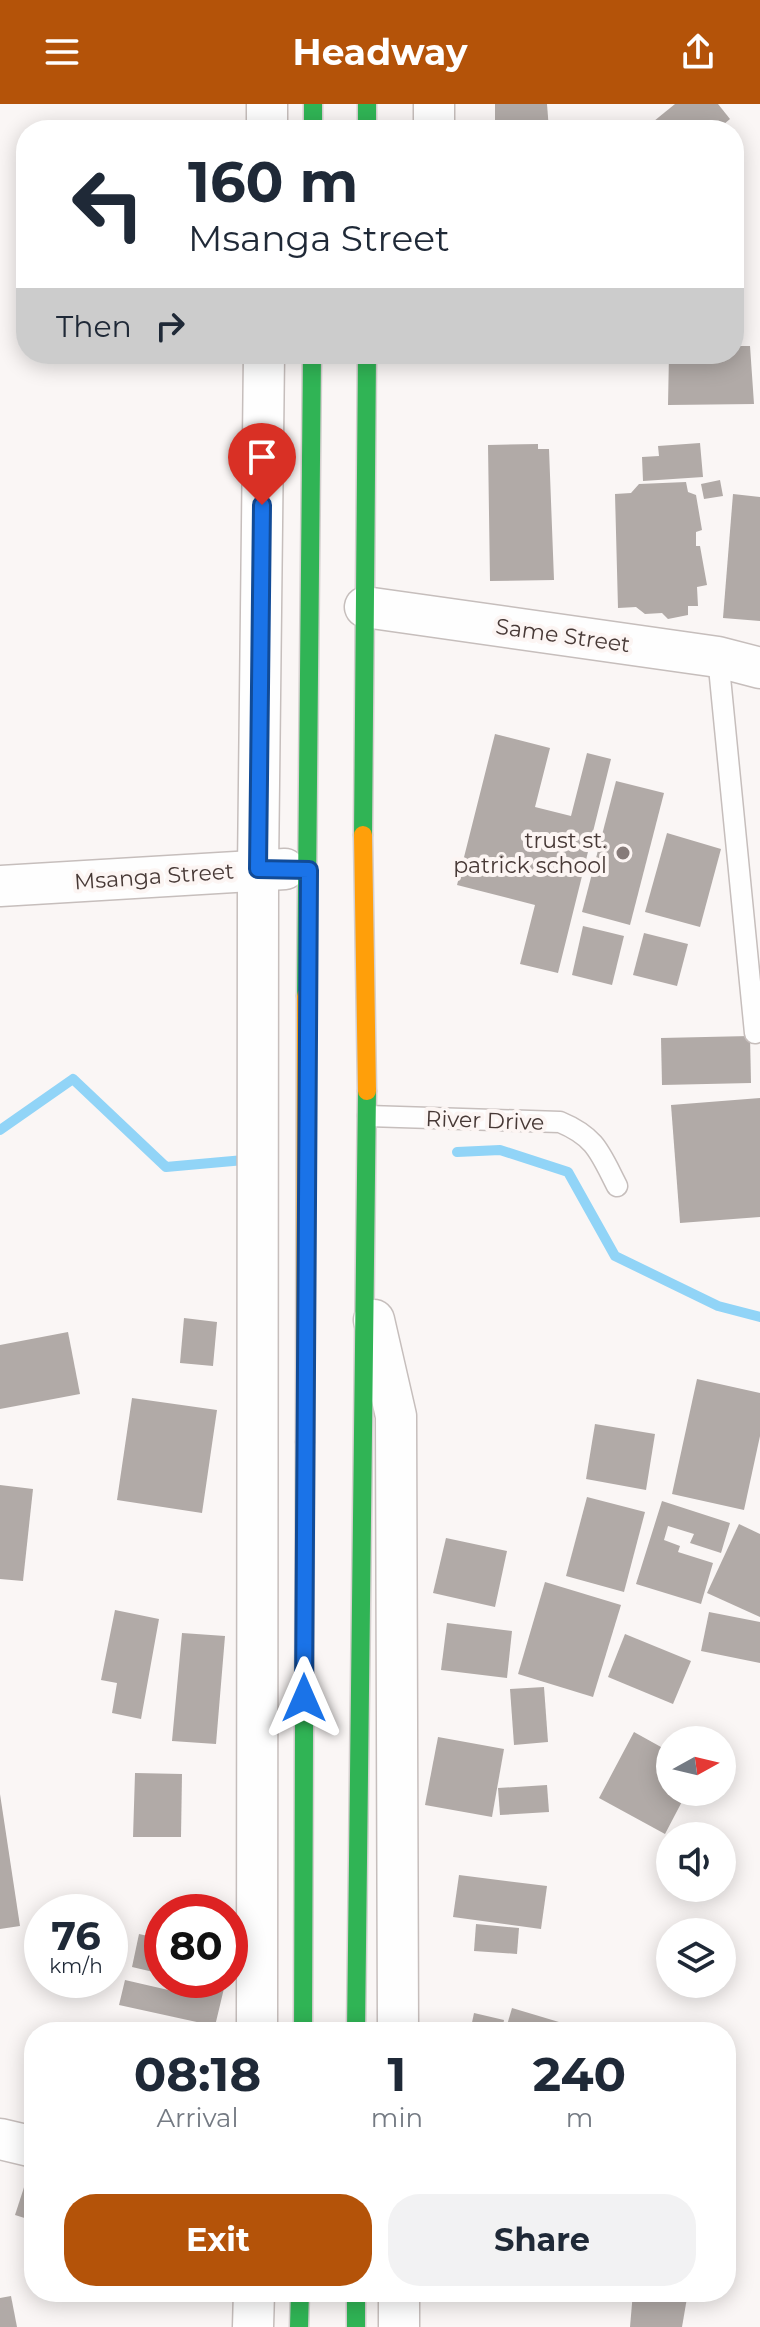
<!DOCTYPE html>
<style>
:root{--surface:#fff;--page:#f2f2f3;--text:#1f2937;--muted:#747a83;--accent:#b45309}
body{margin:0;font-family:Montserrat,sans-serif;background:var(--page);color:var(--text);height:100vh;display:flex;flex-direction:column;font-size:30px;white-space:nowrap}
*{box-sizing:border-box;margin:0}
p{font-size:26px;color:var(--muted)}
.icon{flex:none;width:44px;height:44px;fill:none;stroke:currentColor;stroke-width:2;stroke-linecap:round;stroke-linejoin:round}
.map{position:relative;flex:1;overflow:hidden}
.panel{position:absolute;left:24px;top:1918px;width:712px;height:280px;display:flex;flex-direction:column;background:var(--surface);border-radius:32px;box-shadow:0 4px 20px #0003}
.panel>*{flex:none}
.banner{position:absolute;left:16px;top:16px;width:728px;height:244px;border-radius:32px;box-shadow:0 4px 20px #0003;background:#fff;color:var(--text);overflow:hidden}
.needle{width:52px;rotate:82deg}
.controls{position:absolute;left:656px;top:1622px;display:grid;gap:16px}
.controls a{display:grid;place-items:center;width:80px;height:80px;border-radius:50%;background:var(--surface);box-shadow:0 4px 20px #0003;font-size:40px}
.speed{position:absolute;left:24px;top:1790px;display:flex;gap:16px;font-size:40px;font-weight:700;text-align:center}
.speed>*{display:grid;place-content:center;width:104px;height:104px;border-radius:50%;background:var(--surface);box-shadow:0 4px 20px #0003;line-height:1}
.speed small{font-size:20px;font-weight:400}
.speed .limit{border:12px solid #d22;background:#fff;color:#111}
.pin{position:absolute;display:grid;place-items:center;width:68px;height:68px;color:#fff;margin:-82px -34px;border-radius:50% 50% 50% 0;rotate:-45deg;box-shadow:0 0 8px #0007}
.pin .icon{rotate:45deg}
.me{position:absolute;width:88px;margin:-44px;rotate:0deg;stroke-linejoin:round;filter:drop-shadow(0 0 6px #0008)}
.turn{display:flex;align-items:center;gap:28px;height:168px;padding:0 40px;font-size:36px}
.turn .icon{width:104px;height:104px;stroke-width:2.5}
.turn b{display:block;font-size:56px;line-height:68px}
.then{display:flex;align-items:center;height:76px;padding:0 40px;background:#0003;gap:16px;font-size:30px}
.eta{display:flex;justify-content:space-evenly;align-items:center;height:136px;text-align:center}
.eta b{font-size:48px;font-weight:700;line-height:56px}
.cta{display:flex;gap:16px;margin-top:auto;padding:16px 40px}
.cta a{flex:1;height:92px;border-radius:32px;background:var(--accent);color:#fff;font-size:32px;font-weight:700;line-height:92px;text-align:center}
.cta a+a{background:var(--page);color:var(--text)}
header{display:flex;justify-content:space-between;align-items:center;height:104px;padding:0 40px;background:var(--accent);color:#fff;font-size:36px;font-weight:700}
.map>svg:first-child{display:block}
.lines{fill:none;stroke-linecap:round;stroke-linejoin:round}
.stream{stroke:#91d4f7;stroke-width:10}
.building{fill:#b1aaa7}
.lane-casing{stroke:#c6bebc;stroke-width:23}
.street-casing{stroke:#c6bebc;stroke-width:43}
.fast-casing{stroke:#d5d0cf;stroke-width:21}
.slow-casing{stroke:#d5d0cf;stroke-width:21}
.lane{stroke:#fefefe;stroke-width:20}
.street{stroke:#fefefe;stroke-width:40}
.fast{stroke:#30b455;stroke-width:18}
.slow{stroke:#ff9f0a;stroke-width:18}
.route-casing{stroke:#114b97;stroke-width:20}
.route{stroke:#1a73e8;stroke-width:14}
.poi-dot{fill:#867b79;stroke:#fcf5f3;stroke-width:3}
.labels{text-anchor:middle;stroke-width:8;stroke-linejoin:round;paint-order:stroke}
.street-label{font-size:22px;fill:#473936;stroke:#fcf5f3}
.poi-label{font-size:22px;fill:#473936;stroke:#fcf5f3;text-anchor:end}
</style>
<header><svg class="icon" aria-label="menu" viewBox="0 0 24 24"><path d="M4 6h16M4 12h16M4 18h16"/></svg>Headway<svg class="icon" aria-label="share" viewBox="0 0 24 24"><path d="M12 15V3M7 8l5-5 5 5M5 13v7h14v-7"/></svg></header>
<div class="map">
<svg width="760" height="2223" viewBox="0 0 760 2223">
<rect width="100%" height="100%" fill="#faf6f5"/>
<g class="lines">
<g class="stream">
<path d="M0,1026L73,975L166,1063L244,1056"/>
<path d="M457,1048L500,1046L568,1068L615,1152L718,1202L760,1213"/>
</g>
</g>
<g class="building">
<path d="M495,0H547L549,26H495Z"/>
<path d="M675,0H718L730,15L717,26H643Z"/>
<path d="M734,242H750L754,300L668,301L669,250H734Z"/>
<path d="M700,339L703,373L643,377L642,353L659,352L658,342Z"/>
<path d="M538,340V345H549L554,476L490,477L488,341Z"/>
<path d="M720,376L723,392L704,395L701,380Z"/>
<path d="M686,378L688,388L696,391L702,426L696,428V442H700L707,481L697,483L698,502H688V511L668,515L662,509L645,510L636,503L618,504L615,390L631,389L639,380Z"/>
<path d="M733,390L760,393V517L723,514Z"/>
<path d="M495,630L550,644L535,703L571,712L587,649L611,655L558,869L520,860L535,801L457,781Z"/>
<path d="M616,677L664,689L630,821L582,808Z"/>
<path d="M667,729L721,745L700,823L645,808Z"/>
<path d="M583,822L624,832L612,881L572,871Z"/>
<path d="M644,829L688,840L677,882L633,871Z"/>
<path d="M750,932L751,979L662,981L661,934Z"/>
<path d="M760,994V1113L680,1119L671,1001Z"/>
<path d="M184,1214L217,1218L213,1262L180,1259Z"/>
<path d="M68,1228L80,1290L0,1305V1241Z"/>
<path d="M697,1275L760,1289V1332L744,1406L672,1390Z"/>
<path d="M132,1294L217,1306L202,1409L117,1396Z"/>
<path d="M595,1320L655,1330L646,1386L586,1375Z"/>
<path d="M0,1381L33,1385L23,1477L0,1475Z"/>
<path d="M587,1393L645,1408L624,1488L566,1472Z"/>
<path d="M662,1397L730,1419L721,1449L690,1439L694,1430L668,1422L664,1436L680,1442L678,1448L713,1459L701,1500L636,1480Z"/>
<path d="M739,1420L760,1430V1513L707,1489Z"/>
<path d="M446,1434L507,1447L495,1503L433,1489Z"/>
<path d="M545,1478L621,1501L593,1593L518,1570Z"/>
<path d="M115,1506L159,1515L141,1615L112,1609L117,1579L101,1576Z"/>
<path d="M709,1508L760,1518V1559L701,1547Z"/>
<path d="M447,1519L512,1527L507,1574L441,1566Z"/>
<path d="M182,1529L225,1532L216,1640L172,1637Z"/>
<path d="M625,1530L691,1557L673,1600L608,1573Z"/>
<path d="M544,1583L548,1638L514,1641L510,1585Z"/>
<path d="M634,1628L670,1648V1688H687L665,1730L599,1694Z"/>
<path d="M438,1633L504,1645L492,1713L425,1701Z"/>
<path d="M135,1669L182,1670L181,1733H133Z"/>
<path d="M547,1681L549,1708L500,1711L498,1684Z"/>
<path d="M0,1690L20,1822L0,1825Z"/>
<path d="M459,1771L547,1782L541,1825L453,1813Z"/>
<path d="M476,1820L519,1824L517,1850L474,1847Z"/>
<path d="M139,1830L162,1835V1870L132,1863Z"/>
<path d="M125,1876L190,1891L194,1876H226L215,1922L119,1901Z"/>
<path d="M512,1904L569,1921L566,1928H505Z"/>
<path d="M474,1909L504,1916L502,1928H470Z"/>
<path d="M28,2071L34,2073V2117L15,2111Z"/>
<path d="M633,2188H688L682,2223H630Z"/>
<path d="M11,2192L17,2223H0V2194Z"/>
</g>
<g class="lines">
<defs>
<g id="lane">
<path d="M718,553L755,929"/>
<path d="M368,1012L560,1018C596,1033 600,1049 617,1082"/>
</g>
<g id="street">
<path d="M267,26V0"/>
<path d="M434,26V0"/>
<path d="M365,503L718,553L760,564"/>
<path d="M0,782L285,765"/>
<path d="M374,1216L396,1312L398,1928"/>
<path d="M257,1928L258,765L264,250"/>
<path d="M0,2035L34,2043"/>
<path d="M399,2188V2223"/>
<path d="M253,2223L254,2188"/>
</g>
<g id="fast">
<path d="M313,0V26"/>
<path d="M367,0V26"/>
<path d="M363,731L367,250"/>
<path d="M306,892L312,250"/>
<path d="M303,1928L305,1338"/>
<path d="M356,1928L367,987"/>
<path d="M356,2188V2223"/>
<path d="M299,2223L300,2188"/>
</g>
<g id="slow">
<path d="M363,731L367,987"/>
<path d="M305,1338L306,892"/>
</g>
</defs>
<use href="#lane" class="lane-casing"/>
<use href="#street" class="street-casing"/>
<use href="#fast" class="fast-casing"/>
<use href="#slow" class="slow-casing"/>
<use href="#lane" class="lane"/>
<use href="#street" class="street"/>
<use href="#fast" class="fast"/>
<use href="#slow" class="slow"/>
</g>
<g class="lines">
<defs>
<path id="route" d="M262,401L258,765L309,766L304,1594"/>
</defs>
<use href="#route" class="route-casing"/>
<use href="#route" class="route"/>
</g>
<circle class="poi-dot" cx="623" cy="749" r="8"/>
<g class="labels">
<g class="street-label">
<text transform="translate(563 531) rotate(8)" y="8">Same Street</text>
<text transform="translate(154 772) rotate(-4)" y="8">Msanga Street</text>
<text transform="translate(485 1016) rotate(2)" y="8">River Drive</text>
</g>
<g class="poi-label">
<text x="607" y="744">trust st.<tspan x="607" dy="25">patrick school</tspan></text>
</g>
</g>
</svg>
<div class="controls">
<a><svg class="needle" viewBox="-14 -14 28 28"><path d="M0-13l5 13h-10z" fill="#e53935"/><path d="M0 13l5-13h-10z" fill="#747a83"/></svg></a>
<a><svg class="icon" aria-label="sound" viewBox="0 0 24 24"><path d="M4 9h4l5-4v14l-5-4H4zM17 9q2 3 0 6"/></svg></a>
<a><svg class="icon" aria-label="layers" viewBox="0 0 24 24"><path d="M12 4l9 5-9 5-9-5zM3 14l9 5 9-5"/></svg></a>
</div>
<div class="speed"><div>76<small>km/h</small></div><div class="limit">80</div></div>
<div class="pin" style="left:262px;top:401px;background:#d93025"><svg class="icon" aria-label="arrive" viewBox="0 0 24 24"><path d="M6 21V4h12l-3 4 3 4H6"/></svg></div>
<svg class="me" style="left:304px;top:1594px" viewBox="-20 -20 40 40"><path d="M0-17L14 15 0 8-14 15z" fill="#1a73e8" stroke="#fff" stroke-width="4"/></svg>
<div class="banner">
<div class="turn"><svg class="icon" aria-label="left" viewBox="0 0 24 24"><path d="M17 20v-9H6M10 6l-5 5 5 5"/></svg><div><b>160 m</b>Msanga Street</div></div>
<div class="then">Then<svg class="icon" aria-label="right" viewBox="0 0 24 24"><path d="M7 20v-9h11M14 6l5 5-5 5"/></svg></div>
</div>
<section class="panel">
<div class="eta">
<div><b>08:18</b><p>Arrival</p></div>
<div><b>1</b><p>min</p></div>
<div><b>240</b><p>m</p></div>
</div>
<div class="cta"><a>Exit</a><a>Share</a></div>
</section>
</div>
